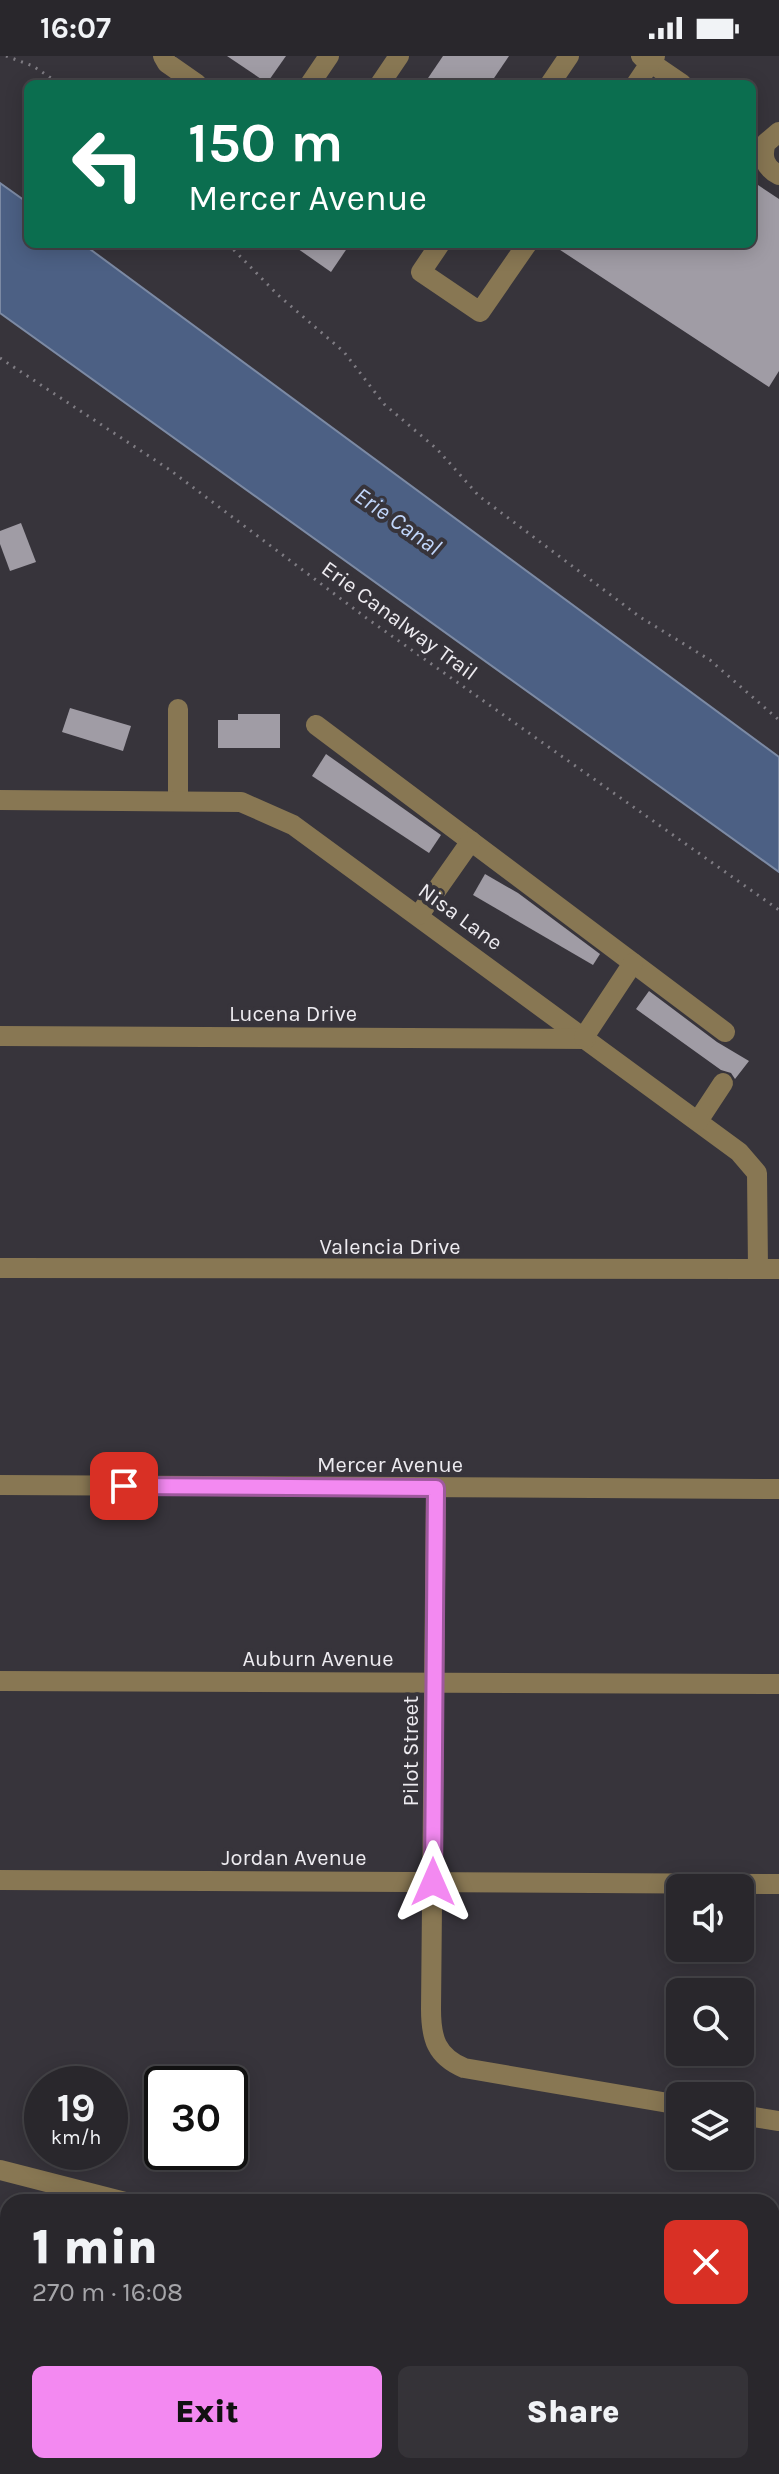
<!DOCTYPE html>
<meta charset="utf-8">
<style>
:root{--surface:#29272c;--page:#353338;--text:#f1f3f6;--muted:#a5a5a9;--line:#454448;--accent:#f389f1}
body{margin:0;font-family:Karla,sans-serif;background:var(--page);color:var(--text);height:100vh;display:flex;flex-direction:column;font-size:30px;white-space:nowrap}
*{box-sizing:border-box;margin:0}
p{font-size:26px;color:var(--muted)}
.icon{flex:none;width:44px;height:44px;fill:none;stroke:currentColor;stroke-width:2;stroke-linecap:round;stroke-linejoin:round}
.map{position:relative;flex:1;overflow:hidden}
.side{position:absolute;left:0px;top:2138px;width:780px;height:280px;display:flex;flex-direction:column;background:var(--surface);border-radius:24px 24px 0 0;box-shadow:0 4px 20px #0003,0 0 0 2px var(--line)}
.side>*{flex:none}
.guide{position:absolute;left:24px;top:24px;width:732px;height:168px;border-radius:12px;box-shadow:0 4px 20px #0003,0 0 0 2px var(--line);background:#0b6e4f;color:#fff;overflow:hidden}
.controls{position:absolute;left:666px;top:1818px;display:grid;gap:16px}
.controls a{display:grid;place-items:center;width:88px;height:88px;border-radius:12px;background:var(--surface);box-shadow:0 4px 20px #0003,0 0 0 2px var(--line);font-size:40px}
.speed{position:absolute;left:24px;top:2010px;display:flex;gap:16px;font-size:40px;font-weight:700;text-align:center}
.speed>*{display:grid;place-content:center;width:104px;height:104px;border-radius:50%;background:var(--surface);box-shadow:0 4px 20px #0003,0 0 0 2px var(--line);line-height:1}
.speed small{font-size:20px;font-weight:400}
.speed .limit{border:4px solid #111;border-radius:12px;background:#fff;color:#111}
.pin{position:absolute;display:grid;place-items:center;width:68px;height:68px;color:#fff;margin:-34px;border-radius:16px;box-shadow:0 4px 12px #0006}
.me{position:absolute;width:88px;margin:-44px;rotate:0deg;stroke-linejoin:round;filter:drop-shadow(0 0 6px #0008)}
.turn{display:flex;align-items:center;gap:28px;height:168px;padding:0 32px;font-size:36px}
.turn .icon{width:104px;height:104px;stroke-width:2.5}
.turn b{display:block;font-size:56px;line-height:68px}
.round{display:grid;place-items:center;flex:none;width:84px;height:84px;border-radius:12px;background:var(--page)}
.summary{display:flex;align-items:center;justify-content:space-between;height:136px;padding:0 32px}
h1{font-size:48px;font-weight:800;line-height:60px}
.primary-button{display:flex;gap:16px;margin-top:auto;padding:16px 32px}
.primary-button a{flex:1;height:92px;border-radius:12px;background:var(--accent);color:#111;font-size:32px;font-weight:800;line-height:92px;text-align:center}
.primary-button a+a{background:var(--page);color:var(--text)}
.status{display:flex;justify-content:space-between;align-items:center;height:56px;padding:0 40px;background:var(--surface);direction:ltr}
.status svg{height:22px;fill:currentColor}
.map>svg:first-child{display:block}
.green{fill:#3a4f38}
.water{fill:#4c6084;stroke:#7c8aa4;stroke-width:2}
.building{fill:#a09ca5}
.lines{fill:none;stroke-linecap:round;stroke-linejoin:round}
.path{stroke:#7f7c83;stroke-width:3;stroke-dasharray:2 6;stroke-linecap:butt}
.minor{stroke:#887753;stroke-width:20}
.route-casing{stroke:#9e599d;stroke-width:20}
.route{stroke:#f389f1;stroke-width:14}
.labels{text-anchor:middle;stroke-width:8;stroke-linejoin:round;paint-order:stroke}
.street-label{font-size:22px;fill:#edebf0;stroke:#37343b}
.water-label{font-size:24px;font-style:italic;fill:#c0d5fa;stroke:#37343b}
</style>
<div class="status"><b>16:07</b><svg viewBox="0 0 49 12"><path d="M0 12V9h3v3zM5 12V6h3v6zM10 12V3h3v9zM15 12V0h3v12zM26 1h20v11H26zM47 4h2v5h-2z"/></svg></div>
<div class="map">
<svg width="779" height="2418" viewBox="0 0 779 2418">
<rect width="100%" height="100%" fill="#37343b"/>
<g class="green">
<path d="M0,2350H8V2410H271V2418H0Z"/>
<path d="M772,2390L779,2391V2418H396V2410H772Z"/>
</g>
<g class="water">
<path d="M0,127L28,147V188H83L779,701V816L0,257Z"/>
<path d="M0,2212L8,2214V2344H0Z"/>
<path d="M280,2410H702L720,2418H279Z"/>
</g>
<g class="building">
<path d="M227,0H286L267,27Z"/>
<path d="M443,0H509L490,28H424Z"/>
<path d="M752,125L779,143V315L769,331L551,188H752Z"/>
<path d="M291,188H350L331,216Z"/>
<path d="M21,467L36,506L10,515L0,488V475Z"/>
<path d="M70,652L131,670L123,695L62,676Z"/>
<path d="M238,658H280V692H218V664H238Z"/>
<path d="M326,698L441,779L429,797L312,720Z"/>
<path d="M485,818L518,837L600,898L593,909L473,839Z"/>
<path d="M649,935L717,986L749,1005L735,1023L731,1017L721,1014L636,953Z"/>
</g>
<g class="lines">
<g class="path">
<path d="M6,0L33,10L60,28"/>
<path d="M228,188L278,239L344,296L384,348L437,393L479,440L640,561L710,604L779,664"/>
<path d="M0,302L170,414L365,561L779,854"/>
<path d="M0,2384H8"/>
<path d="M215,2410L218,2418"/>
</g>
<g class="minor">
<path d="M163,0L167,7L197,28"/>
<path d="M641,0L682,28"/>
<path d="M310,28L329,0"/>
<path d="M380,28L399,0"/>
<path d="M550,28L569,0"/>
<path d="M636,28L655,0"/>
<path d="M779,76L766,87C761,101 765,112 779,119"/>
<path d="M440,188L421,216L480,256L527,188"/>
<path d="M178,653V744"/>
<path d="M316,669L725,976"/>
<path d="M0,744L241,746L293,769L739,1096L757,1117L758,1213"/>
<path d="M419,859L471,785"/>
<path d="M0,980L586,983"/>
<path d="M584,981L633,907"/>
<path d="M698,1065L723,1027"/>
<path d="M0,1212L779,1213"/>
<path d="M0,1429L779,1433"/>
<path d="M436,1432L431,1953C431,1982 436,2000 464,2012L680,2049"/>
<path d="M0,1625L779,1628"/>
<path d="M0,1824L779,1828"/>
<path d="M740,2059L779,2065"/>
<path d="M0,2114L125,2146"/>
<path d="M772,2313L779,2315"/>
</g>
</g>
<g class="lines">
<defs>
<path id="route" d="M124,1430L436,1432L433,1826"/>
</defs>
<use href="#route" class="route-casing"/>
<use href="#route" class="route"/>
</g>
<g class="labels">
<g class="street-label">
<text transform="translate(400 564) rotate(36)" y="8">Erie Canalway Trail</text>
<text transform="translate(461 860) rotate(36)" y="8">Nisa Lane</text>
<text x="293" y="965">Lucena Drive</text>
<text x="390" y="1198">Valencia Drive</text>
<text x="390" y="1416">Mercer Avenue</text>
<text x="318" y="1610">Auburn Avenue</text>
<text transform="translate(410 1695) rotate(-90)" y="8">Pilot Street</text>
<text x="294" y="1809">Jordan Avenue</text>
</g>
<g class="water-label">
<text transform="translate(398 465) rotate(35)" y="8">Erie Canal</text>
</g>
</g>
</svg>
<div class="controls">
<a><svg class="icon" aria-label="sound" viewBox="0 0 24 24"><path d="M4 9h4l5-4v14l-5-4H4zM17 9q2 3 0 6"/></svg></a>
<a><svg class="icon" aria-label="search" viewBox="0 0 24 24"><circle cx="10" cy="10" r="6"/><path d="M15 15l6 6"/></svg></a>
<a><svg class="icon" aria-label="layers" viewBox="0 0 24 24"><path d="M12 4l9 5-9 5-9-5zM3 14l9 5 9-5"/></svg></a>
</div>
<div class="speed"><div>19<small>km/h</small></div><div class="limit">30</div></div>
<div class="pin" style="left:124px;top:1430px;background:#d93025"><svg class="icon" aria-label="arrive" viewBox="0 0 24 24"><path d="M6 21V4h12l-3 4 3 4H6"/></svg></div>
<svg class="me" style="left:433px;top:1826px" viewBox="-20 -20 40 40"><path d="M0-17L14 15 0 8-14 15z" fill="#f389f1" stroke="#fff" stroke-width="4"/></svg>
<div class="guide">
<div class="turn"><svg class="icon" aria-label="left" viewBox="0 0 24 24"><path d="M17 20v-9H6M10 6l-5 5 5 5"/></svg><div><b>150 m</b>Mercer Avenue</div></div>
</div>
<section class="side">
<div class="summary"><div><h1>1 min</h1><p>270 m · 16:08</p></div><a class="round" style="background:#d93025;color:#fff"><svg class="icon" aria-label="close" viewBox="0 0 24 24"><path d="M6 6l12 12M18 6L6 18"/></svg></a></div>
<div class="primary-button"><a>Exit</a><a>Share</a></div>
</section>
</div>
